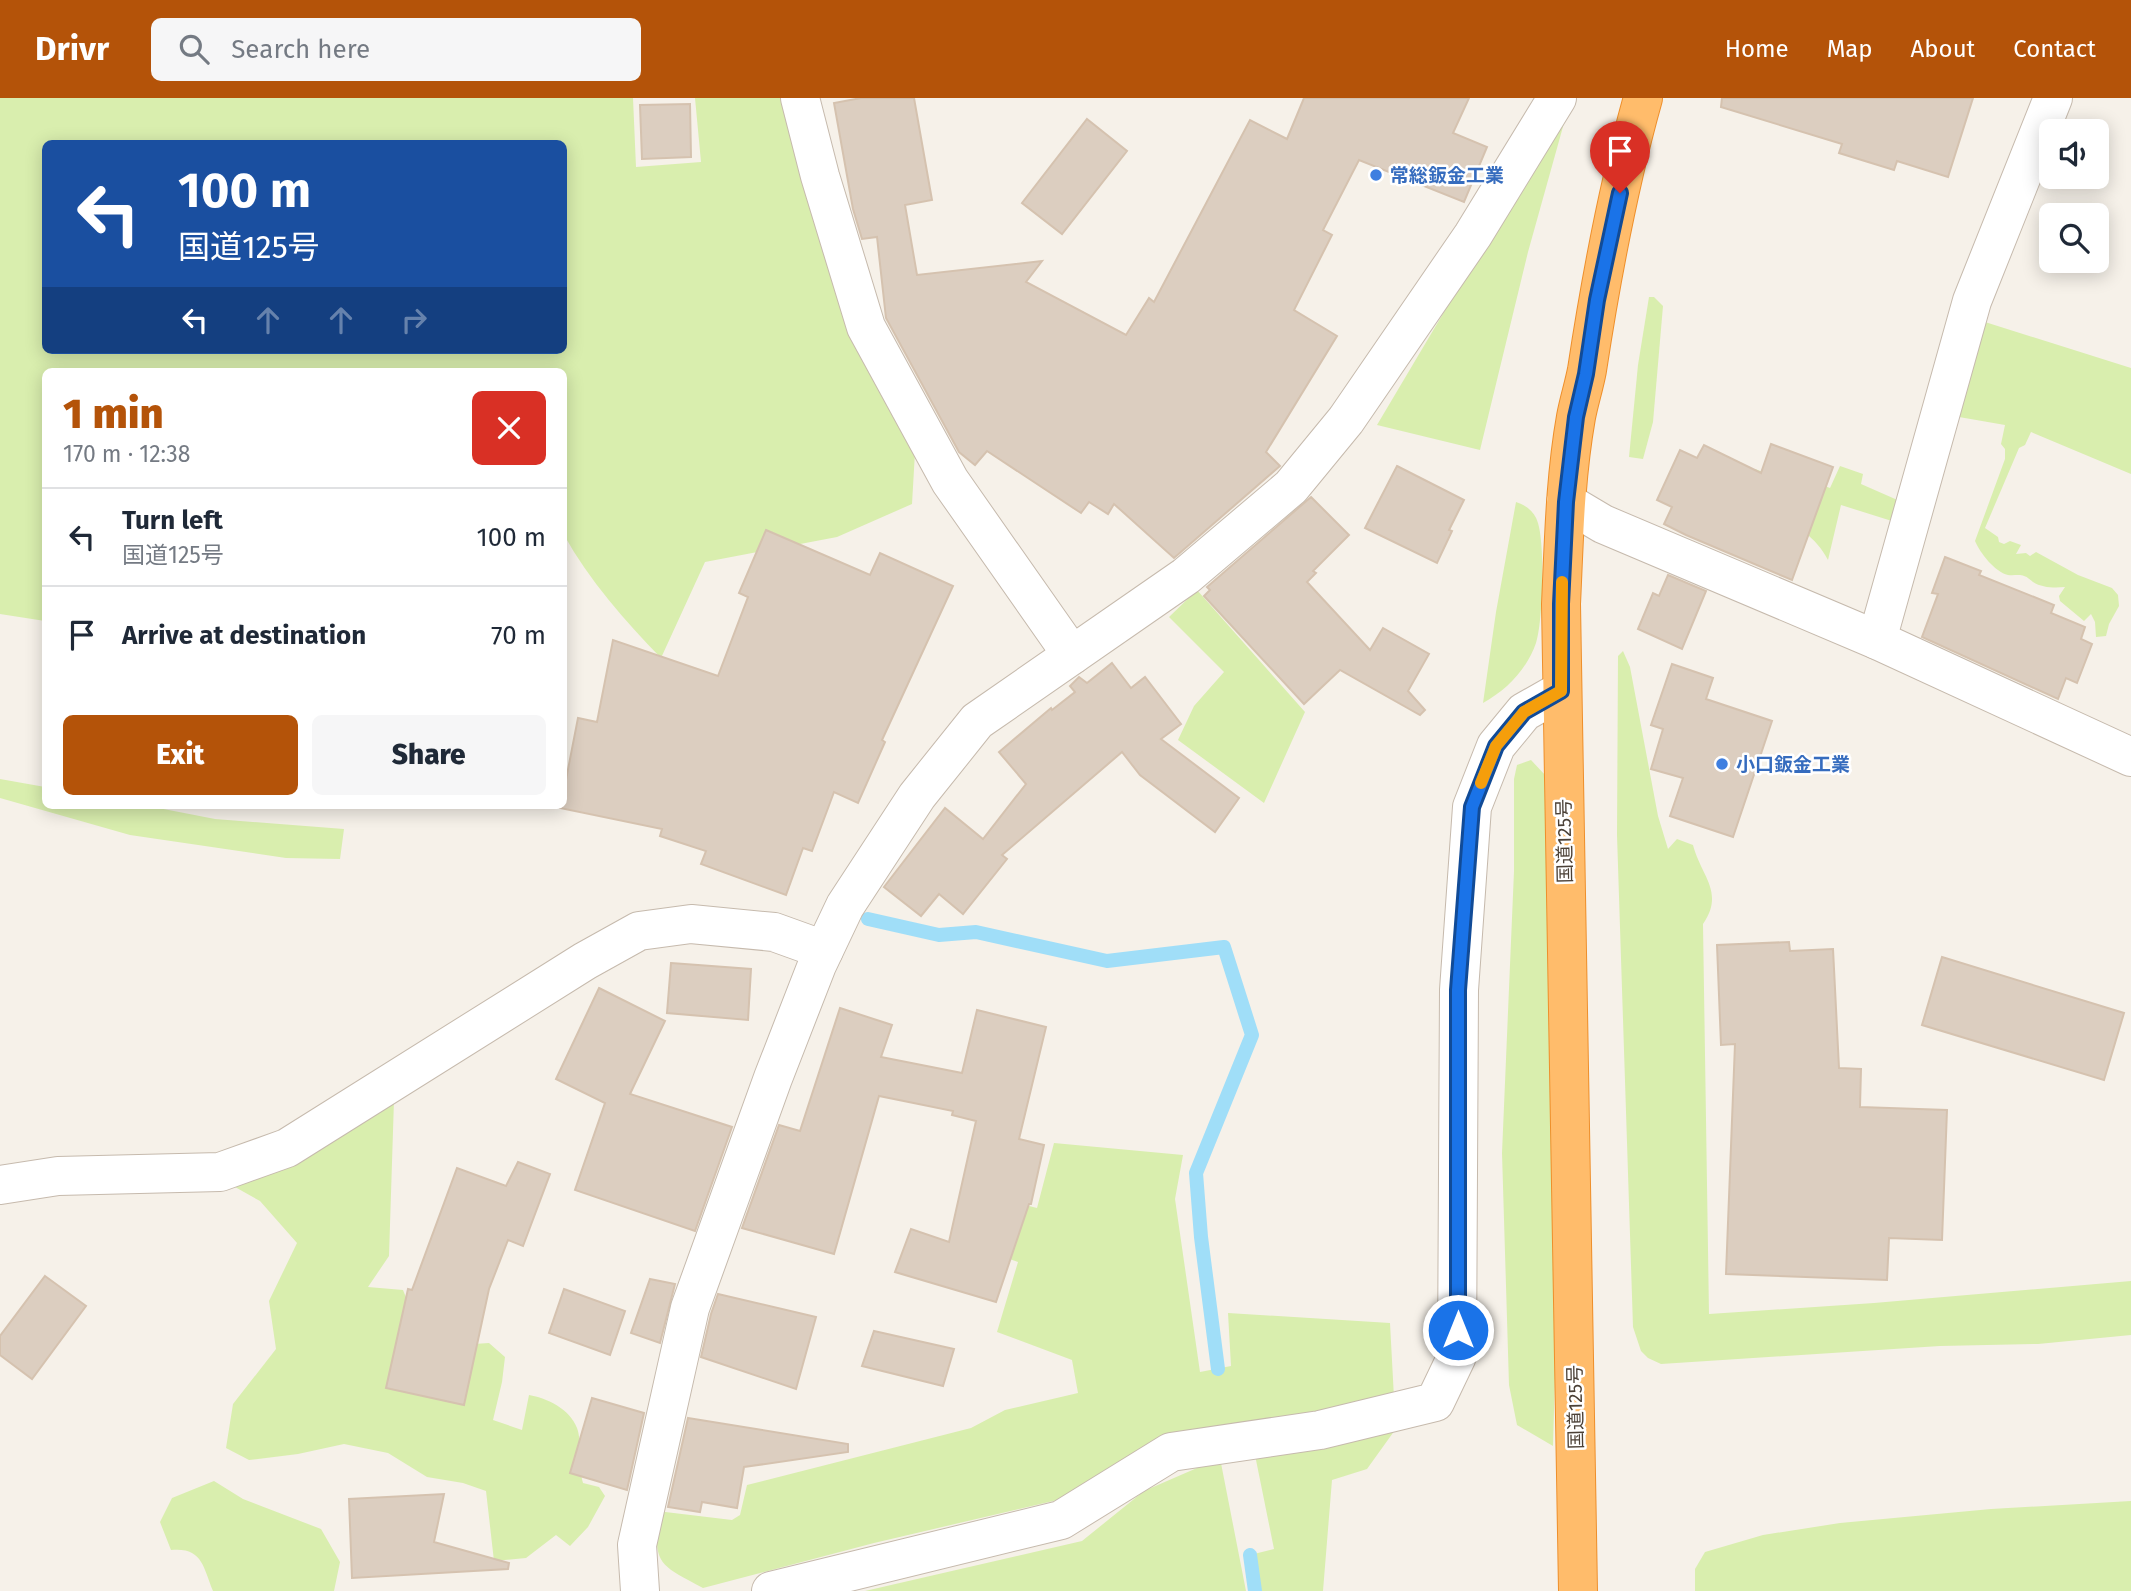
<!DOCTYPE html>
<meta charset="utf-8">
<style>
:root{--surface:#fff;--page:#f6f6f7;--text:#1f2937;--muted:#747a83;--line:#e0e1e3;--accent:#b45309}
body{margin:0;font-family:"Fira Sans","Noto Sans JP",sans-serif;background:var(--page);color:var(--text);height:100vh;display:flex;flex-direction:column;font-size:26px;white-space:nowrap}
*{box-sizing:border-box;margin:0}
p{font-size:23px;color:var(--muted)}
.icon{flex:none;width:38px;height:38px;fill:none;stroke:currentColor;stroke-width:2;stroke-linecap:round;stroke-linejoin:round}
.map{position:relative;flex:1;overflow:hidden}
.side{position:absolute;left:42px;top:270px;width:525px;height:441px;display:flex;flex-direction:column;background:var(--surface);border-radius:10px;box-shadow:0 4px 18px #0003}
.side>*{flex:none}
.banner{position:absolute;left:42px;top:42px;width:525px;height:214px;border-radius:10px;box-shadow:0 4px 18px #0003;background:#1a4fa0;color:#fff;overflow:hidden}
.buttons{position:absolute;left:2039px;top:21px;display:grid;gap:14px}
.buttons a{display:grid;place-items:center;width:70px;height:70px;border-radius:10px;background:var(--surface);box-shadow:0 4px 18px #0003;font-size:35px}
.pin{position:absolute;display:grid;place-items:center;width:60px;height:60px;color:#fff;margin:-72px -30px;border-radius:50% 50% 50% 0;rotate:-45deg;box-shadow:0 0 7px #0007}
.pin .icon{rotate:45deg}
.me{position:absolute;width:77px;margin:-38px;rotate:0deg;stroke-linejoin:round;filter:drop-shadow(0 0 5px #0008)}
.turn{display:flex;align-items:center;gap:24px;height:147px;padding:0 21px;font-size:32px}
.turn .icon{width:91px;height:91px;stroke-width:2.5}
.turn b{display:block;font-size:49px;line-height:60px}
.lanes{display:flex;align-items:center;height:66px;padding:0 21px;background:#0003;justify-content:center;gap:35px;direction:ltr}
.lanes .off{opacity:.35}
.round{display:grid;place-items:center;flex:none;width:74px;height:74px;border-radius:10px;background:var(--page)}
.overview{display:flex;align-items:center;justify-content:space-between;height:119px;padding:0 21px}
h1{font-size:42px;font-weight:800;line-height:52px;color:var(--accent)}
.primary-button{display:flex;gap:14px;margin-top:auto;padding:14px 21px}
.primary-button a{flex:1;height:80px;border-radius:10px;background:var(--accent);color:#fff;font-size:28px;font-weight:800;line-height:80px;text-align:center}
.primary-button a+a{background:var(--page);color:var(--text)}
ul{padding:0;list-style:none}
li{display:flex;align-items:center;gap:21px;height:98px;padding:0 21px;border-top:2px solid var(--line)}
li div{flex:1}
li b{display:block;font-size:26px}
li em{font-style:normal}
header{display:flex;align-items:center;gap:42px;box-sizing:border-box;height:98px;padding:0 35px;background:var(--accent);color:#fff}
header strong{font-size:33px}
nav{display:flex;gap:38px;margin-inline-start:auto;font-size:24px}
.search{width:490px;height:63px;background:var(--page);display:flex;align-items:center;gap:18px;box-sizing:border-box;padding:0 24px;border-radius:10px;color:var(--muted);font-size:26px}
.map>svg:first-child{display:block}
.green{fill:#d9eeae;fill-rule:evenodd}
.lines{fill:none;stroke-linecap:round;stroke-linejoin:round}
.stream{stroke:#a0def8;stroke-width:14}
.building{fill:#dccec0;stroke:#d5c2af;stroke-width:2}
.minor-casing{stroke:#c6baad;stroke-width:40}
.highway-casing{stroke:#ee8f2b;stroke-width:40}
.minor{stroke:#fff;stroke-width:38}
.highway{stroke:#ffbc6b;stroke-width:38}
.route-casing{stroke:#114b97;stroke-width:18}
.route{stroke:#1a73e8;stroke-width:12}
.slow{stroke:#f59e0b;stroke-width:12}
.shop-dot{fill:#3f7fe0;stroke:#fff;stroke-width:2.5}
.labels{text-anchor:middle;stroke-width:5;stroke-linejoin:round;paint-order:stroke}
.shop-label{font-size:19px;font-weight:bold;fill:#366cbe;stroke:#fff;text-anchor:start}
.street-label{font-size:19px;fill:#4b4036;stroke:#fff}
</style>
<header>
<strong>Drivr</strong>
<div class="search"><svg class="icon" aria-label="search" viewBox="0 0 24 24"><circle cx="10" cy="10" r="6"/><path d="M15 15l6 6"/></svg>Search here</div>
<nav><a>Home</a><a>Map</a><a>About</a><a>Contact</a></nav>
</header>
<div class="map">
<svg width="2131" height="1493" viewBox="0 0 2131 1493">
<rect width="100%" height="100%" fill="#f6f1e9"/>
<g class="green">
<path d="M0,0H633L636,69L701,64L695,0H781L915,354L912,406L837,439L705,464L661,560C625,523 589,482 564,437V273H46L45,523L0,516ZM46,46H564V252H46Z"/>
<path d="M1571,0L1528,154L1480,352L1377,327Z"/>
<path d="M1649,199H1654L1663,208L1653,324L1643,361L1629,359L1638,267Z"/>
<path d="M1985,224L2131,270V376L2031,334L2025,347L2019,350L1985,430L1998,439L1999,444L2004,446L2010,443L2021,447L2016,456L2026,455L2030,458L2036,454L2078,477L2112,490L2118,497L2119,508L2109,526L2106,538L2096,539L2095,524L2091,516L2084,523L2060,503L2059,498L2065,489C2055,490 2042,490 2033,484C2030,482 2028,479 2024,478C2020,476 2013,478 2008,477C1995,474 1980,455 1975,443L2005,361V351L2001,346L2005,327L1959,319Z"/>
<path d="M1840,368L1863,376L1861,386L1902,404L1895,424L1841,407L1828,462C1808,425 1780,424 1743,411L1755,371L1793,385L1796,377L1830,390Z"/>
<path d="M1516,404C1526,407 1535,414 1538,425C1545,448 1543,523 1536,545C1527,571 1507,592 1483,605L1496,514Z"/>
<path d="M1197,492L1305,614L1264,705L1178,642L1194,608L1224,574L1169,519Z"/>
<path d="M1623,553L1630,569L1658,718L1668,751L1677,741L1693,747C1701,778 1725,794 1703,826L1709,1216L1874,1205L2131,1183V1237L2038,1246L1940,1248L1661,1266L1648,1260L1641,1253L1633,1229L1617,737L1618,558Z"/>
<path d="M1531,662L1546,678L1555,1277L1553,1348L1517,1327L1509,1287L1502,1055L1514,773V681L1517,667Z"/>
<path d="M0,681L45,689L46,707H143L215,721L344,731L340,761L286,760L130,737L0,700Z"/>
<path d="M394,1002L389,1158L368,1189L403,1192L416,1224L474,1246L489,1245L505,1259L502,1284L493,1322L522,1332L529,1297C547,1300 570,1311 577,1330C582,1343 578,1367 583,1385L599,1389L605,1398L588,1429L570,1448L556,1437L526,1460L494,1463L486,1393L463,1385L427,1379L388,1355L344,1346L298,1356L249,1362L226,1350L233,1306L276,1251L269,1203L297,1145L260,1103L235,1089L287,1067Z"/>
<path d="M1054,1045L1183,1057L1175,1101L1200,1274L1231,1268L1228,1215L1390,1225L1394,1300L1226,1331L1155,1341L1070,1399L874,1445L703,1490C656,1465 655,1467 657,1413L732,1422L740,1417L747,1387L971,1330L1005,1312L1078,1295L1072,1262L997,1234L1018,1164L1004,1159L1021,1106L1037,1110Z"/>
<path d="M1395,1332L1367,1371L1332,1382L1323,1493H1255L1250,1457L1274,1451L1255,1357Z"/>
<path d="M1220,1360L1246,1493H865L1082,1443L1144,1393Z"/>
<path d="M214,1383L243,1401L321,1431L340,1464L334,1493H213C203,1468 202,1449 171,1452L160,1424L172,1400Z"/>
<path d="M2131,1403V1493H1695V1471L1705,1454L1763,1437L1840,1425L1991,1411Z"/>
</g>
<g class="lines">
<g class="stream">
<path d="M868,821L939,837L976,834L1107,863L1224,849L1252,937L1196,1075L1201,1139L1218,1271"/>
<path d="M1250,1457L1255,1493"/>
</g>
</g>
<g class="building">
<path d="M861,0H914L932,102L905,107L917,177L1042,163L1026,184L1126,237L1149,200L1154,204L1250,22L1287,41L1304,0H1469L1453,35L1487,49L1464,104L1359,62L1323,132L1332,137L1294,212L1337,238L1266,354L1280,368L1174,460L1114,406L1108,416L1089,404L1081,415L987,353L975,367L959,354L886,220L877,139L862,141L853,111L834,5Z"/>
<path d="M1722,0H1973L1948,79L1897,63L1894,72L1839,55L1842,46L1721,9Z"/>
<path d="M690,6L691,59L642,61L640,7Z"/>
<path d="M1087,21L1127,53L1062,136L1022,105Z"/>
<path d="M1771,346L1833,369L1792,482L1686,437L1664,426L1672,409L1657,402L1680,352L1697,360L1704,347L1761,375Z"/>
<path d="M1397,368L1464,402L1449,432L1452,433L1437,465L1365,430Z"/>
<path d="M1311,399L1349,437L1313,473L1316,475L1307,484L1370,552L1383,530L1429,556L1408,593L1425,612L1420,617L1340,572L1304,606L1204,498L1210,492L1207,489Z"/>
<path d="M766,432L870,477L880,455L953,488L882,642L885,644L858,705L834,694L812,753L803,750L786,797L701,766L706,753L660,738L662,731L560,710V707H564V692L578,620L597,624L613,542L718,578L748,499L739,495Z"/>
<path d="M1945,459L1981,473L1979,477L2054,507L2051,515L2085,529L2081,541L2092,546L2077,585L2066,580L2058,601L1922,539L1938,496L1932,495Z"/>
<path d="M1668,477L1706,493L1682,551L1638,531L1653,495L1659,498Z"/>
<path d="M1112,565L1131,590L1145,579L1181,626L1161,641L1239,700L1215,734L1140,677L1122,654L1002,757L1007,761L963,816L939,796L921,818L884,789L945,710L983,741L1026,686L999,654L1051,610L1052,612L1075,594L1070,588L1079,579L1087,585Z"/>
<path d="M1672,566L1713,580L1706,601L1772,623L1733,739L1670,718L1683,680L1651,671L1663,631L1651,627Z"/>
<path d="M1789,844L1790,853L1833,851L1839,970L1861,971L1860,1009L1947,1012L1942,1142L1889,1140L1887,1182L1726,1176L1735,946L1721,947L1717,847Z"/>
<path d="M1942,859L2124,915L2104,982L1922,927Z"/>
<path d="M671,865L751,871L748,922L667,915Z"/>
<path d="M599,890L665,923L630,996L732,1029L695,1133L575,1092L605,1005L556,981Z"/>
<path d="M840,910L892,927L881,959L962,975L977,912L1046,929L1019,1041L1044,1047L1031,1106H1029L996,1204L895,1174L911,1131L949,1144L976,1023L952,1017L953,1013L879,998L834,1156L742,1130L779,1027L800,1033Z"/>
<path d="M518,1064L550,1076L523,1148L508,1142L489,1191L464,1307L386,1290L408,1191L412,1192L457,1070L506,1088Z"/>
<path d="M45,1178L86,1208L32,1281L0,1257V1238Z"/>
<path d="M650,1181L675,1186L660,1245L631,1235Z"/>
<path d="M564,1191L625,1213L610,1257L549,1235Z"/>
<path d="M718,1196L816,1219L796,1291L701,1259L711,1216Z"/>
<path d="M874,1233L954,1251L943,1288L862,1268Z"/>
<path d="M592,1300L644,1315L627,1392L570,1375Z"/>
<path d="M688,1320L848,1346V1354L744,1369L737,1410L702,1404L700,1414L668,1409Z"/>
<path d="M444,1396L434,1444L509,1465L508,1471L352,1480L349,1401Z"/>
</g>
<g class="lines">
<defs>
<g id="minor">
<path d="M800,0L820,78L866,229L950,383L1072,557"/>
<path d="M1566,404L1603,426L1877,542L2131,659"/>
<path d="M1877,542L1972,203L2053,0"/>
<path d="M0,1087L58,1078L220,1074L287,1050L585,863L639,833L691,826L774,834L824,852"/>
<path d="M640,1493L637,1447L690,1210L773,980L817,867L845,808L917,698L977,623L1186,478L1291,389L1346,322L1473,137L1557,0"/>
<path d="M771,1493L1061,1422L1171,1354L1320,1332L1435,1304L1457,1258L1459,892L1472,709L1496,648L1524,614L1561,593"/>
</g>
<path id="highway" d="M1578,1493L1561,506C1564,443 1565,381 1576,319C1579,303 1584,288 1587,272C1601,180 1618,89 1643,0"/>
</defs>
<use href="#minor" class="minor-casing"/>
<use href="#highway" class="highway-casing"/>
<use href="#minor" class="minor"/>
<use href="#highway" class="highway"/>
</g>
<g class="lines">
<defs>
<path id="route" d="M1458,1232V892L1472,709L1496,648L1524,614L1561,593V506L1566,404L1576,319L1586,276L1597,202L1620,95"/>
</defs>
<use href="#route" class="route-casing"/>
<use href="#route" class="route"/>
<path class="slow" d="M1481,685L1496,648L1524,614L1561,593L1562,484"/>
</g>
<g class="shop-dot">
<circle cx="1376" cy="77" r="7"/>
<circle cx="1722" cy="666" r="7"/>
</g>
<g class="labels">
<g class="shop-label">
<text x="1390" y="84">常総鈑金工業</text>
<text x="1736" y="673">小口鈑金工業</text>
</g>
<g class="street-label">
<text transform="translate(1564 743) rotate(-91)" y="7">国道125号</text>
<text transform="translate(1575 1309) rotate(-91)" y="7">国道125号</text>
</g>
</g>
</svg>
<div class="buttons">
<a><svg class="icon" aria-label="sound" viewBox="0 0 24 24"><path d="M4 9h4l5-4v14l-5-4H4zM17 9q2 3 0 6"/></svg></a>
<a><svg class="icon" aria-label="search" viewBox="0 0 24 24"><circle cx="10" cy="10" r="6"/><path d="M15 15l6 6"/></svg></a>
</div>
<div class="pin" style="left:1620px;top:95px;background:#d93025"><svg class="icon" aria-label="arrive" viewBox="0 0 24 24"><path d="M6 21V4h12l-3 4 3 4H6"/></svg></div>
<svg class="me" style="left:1458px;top:1232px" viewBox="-20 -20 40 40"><circle r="17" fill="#1a73e8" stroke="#fff" stroke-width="3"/><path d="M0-11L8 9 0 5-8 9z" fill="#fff"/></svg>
<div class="banner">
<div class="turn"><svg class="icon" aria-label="left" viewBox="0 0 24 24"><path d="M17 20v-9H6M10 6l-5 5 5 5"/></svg><div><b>100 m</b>国道125号</div></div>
<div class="lanes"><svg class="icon" aria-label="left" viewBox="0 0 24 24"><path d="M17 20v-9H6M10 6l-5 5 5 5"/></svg><svg class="icon off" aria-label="ahead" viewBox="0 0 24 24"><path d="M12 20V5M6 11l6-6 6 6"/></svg><svg class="icon off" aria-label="ahead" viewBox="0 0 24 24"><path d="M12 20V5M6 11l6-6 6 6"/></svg><svg class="icon off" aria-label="right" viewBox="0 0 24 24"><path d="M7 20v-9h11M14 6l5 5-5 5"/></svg></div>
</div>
<section class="side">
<div class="overview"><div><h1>1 min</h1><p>170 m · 12:38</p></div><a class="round" style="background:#d93025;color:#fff"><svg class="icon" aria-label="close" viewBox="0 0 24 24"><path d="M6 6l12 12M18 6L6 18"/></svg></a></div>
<ul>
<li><svg class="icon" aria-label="left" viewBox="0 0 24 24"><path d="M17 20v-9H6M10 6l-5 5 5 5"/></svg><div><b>Turn left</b><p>国道125号</p></div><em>100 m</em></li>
<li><svg class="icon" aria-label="arrive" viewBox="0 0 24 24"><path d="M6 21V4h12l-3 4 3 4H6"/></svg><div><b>Arrive at destination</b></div><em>70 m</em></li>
</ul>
<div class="primary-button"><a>Exit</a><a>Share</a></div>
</section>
</div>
